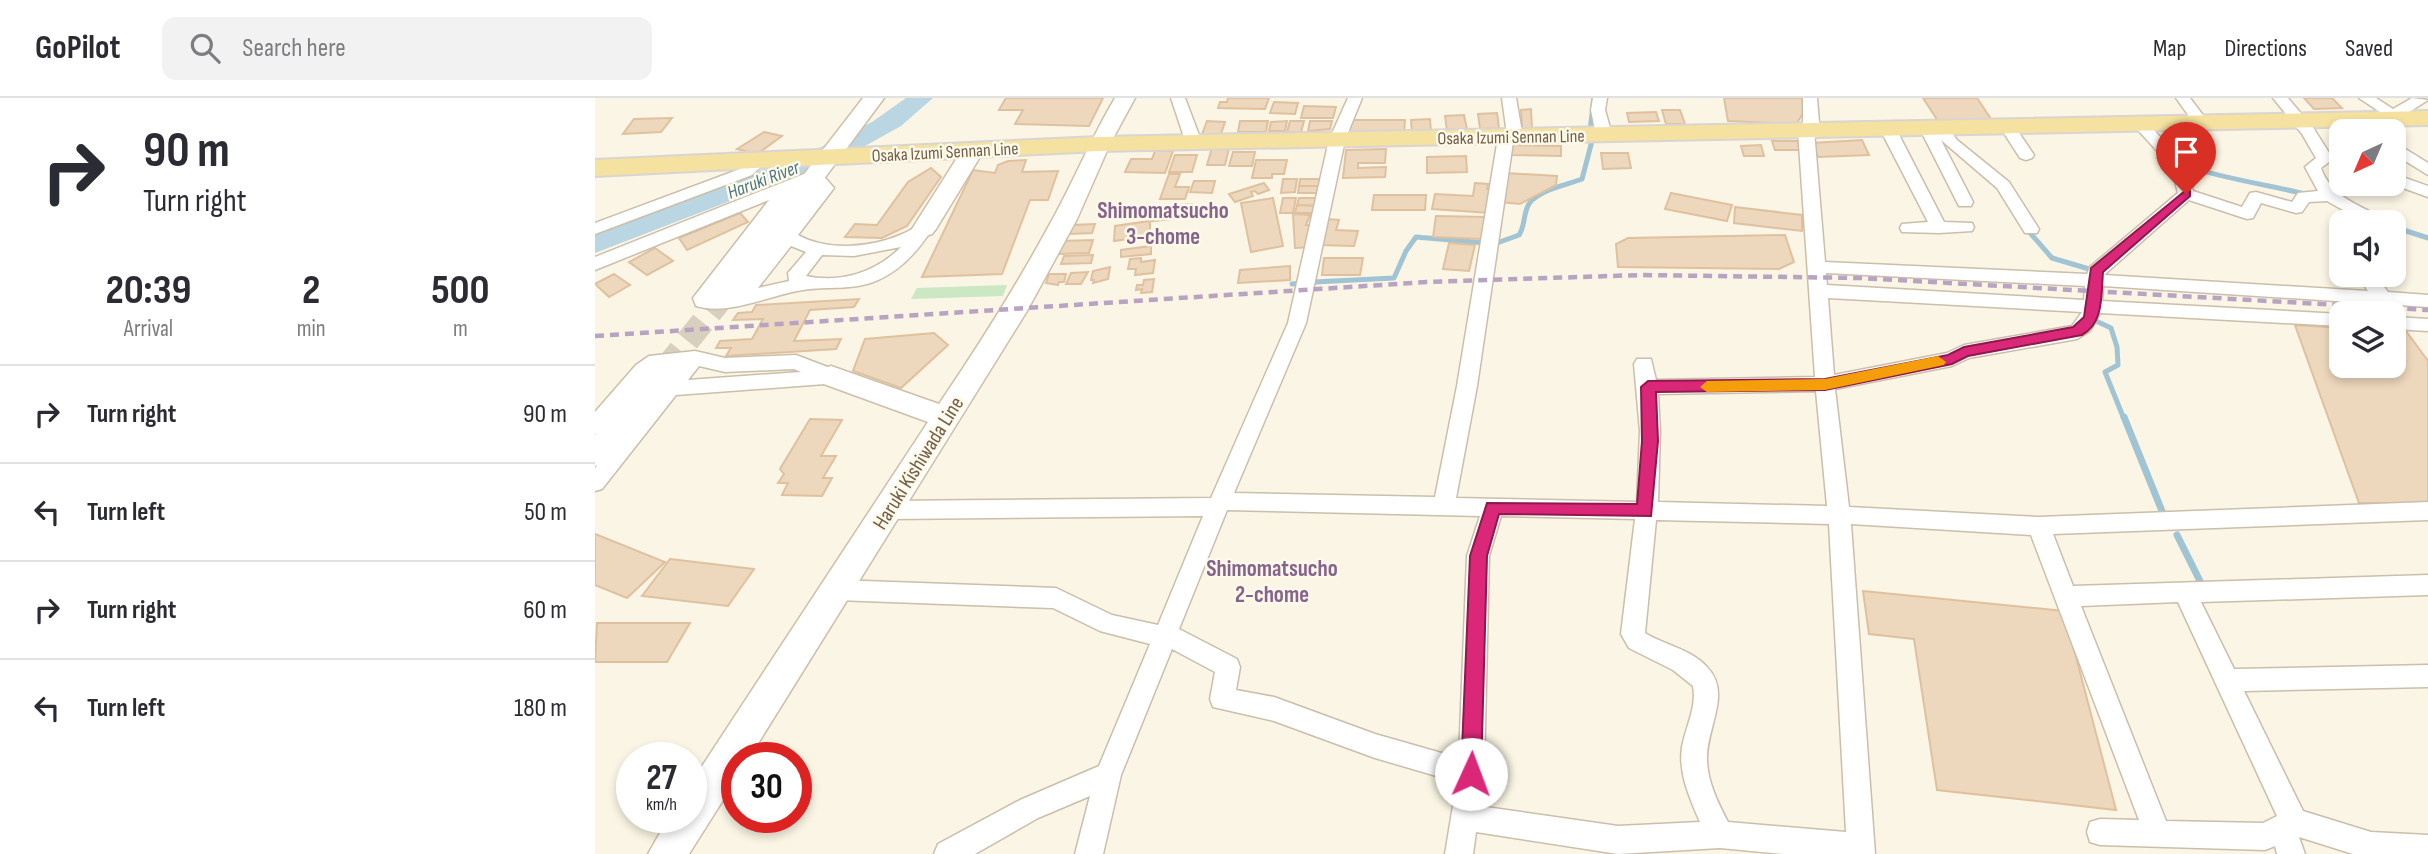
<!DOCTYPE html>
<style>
:root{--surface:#fff;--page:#f2f2f3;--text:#2b2b33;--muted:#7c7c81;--line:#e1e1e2}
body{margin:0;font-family:"Sofia Sans Condensed",sans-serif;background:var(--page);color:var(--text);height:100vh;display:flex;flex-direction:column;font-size:26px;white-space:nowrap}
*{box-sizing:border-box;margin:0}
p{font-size:23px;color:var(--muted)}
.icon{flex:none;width:38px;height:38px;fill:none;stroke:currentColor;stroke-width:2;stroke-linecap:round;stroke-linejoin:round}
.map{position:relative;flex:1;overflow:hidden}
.panel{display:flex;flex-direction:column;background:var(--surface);width:595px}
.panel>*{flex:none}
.banner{background:#fff;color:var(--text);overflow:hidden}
.needle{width:46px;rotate:224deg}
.buttons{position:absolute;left:1734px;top:21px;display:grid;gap:14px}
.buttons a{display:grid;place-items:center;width:77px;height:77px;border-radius:14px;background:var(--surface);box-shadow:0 4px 10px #0003;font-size:35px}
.speed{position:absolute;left:21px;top:644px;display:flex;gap:14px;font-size:35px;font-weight:700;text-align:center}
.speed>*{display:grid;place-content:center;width:91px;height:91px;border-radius:50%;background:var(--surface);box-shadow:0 4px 10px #0003;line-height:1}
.speed small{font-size:18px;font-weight:400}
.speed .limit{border:10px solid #d22;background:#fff;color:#111}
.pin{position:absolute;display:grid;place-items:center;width:60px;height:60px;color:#fff;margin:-72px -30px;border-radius:50% 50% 50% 0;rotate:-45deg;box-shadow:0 0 7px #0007}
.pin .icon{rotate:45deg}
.me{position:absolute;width:77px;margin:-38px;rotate:2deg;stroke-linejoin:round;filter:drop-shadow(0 0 5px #0008)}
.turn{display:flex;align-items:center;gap:24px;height:147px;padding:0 28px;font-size:32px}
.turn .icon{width:91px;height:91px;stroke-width:2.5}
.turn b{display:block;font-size:49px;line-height:60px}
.eta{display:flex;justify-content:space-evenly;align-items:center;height:119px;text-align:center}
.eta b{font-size:42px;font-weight:700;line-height:49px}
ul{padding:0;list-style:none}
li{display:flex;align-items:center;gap:21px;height:98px;padding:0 28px;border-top:2px solid var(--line)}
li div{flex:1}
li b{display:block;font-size:26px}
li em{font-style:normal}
header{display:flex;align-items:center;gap:42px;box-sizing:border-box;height:98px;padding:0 35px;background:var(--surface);border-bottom:2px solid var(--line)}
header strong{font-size:33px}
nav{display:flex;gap:38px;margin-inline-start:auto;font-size:24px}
.search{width:490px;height:63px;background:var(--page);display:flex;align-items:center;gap:18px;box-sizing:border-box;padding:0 24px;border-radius:14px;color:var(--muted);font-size:26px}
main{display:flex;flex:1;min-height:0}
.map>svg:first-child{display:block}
.green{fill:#cce7c3}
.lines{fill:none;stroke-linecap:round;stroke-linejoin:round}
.stream-far1{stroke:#a1c4d4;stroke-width:5}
.stream{stroke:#a1c4d4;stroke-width:7}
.river{fill:#bad6e2;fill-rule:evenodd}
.building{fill:#eed8bd;stroke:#dfc19f;stroke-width:2}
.secondary-tunnel{stroke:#d8cfbe;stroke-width:24;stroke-dasharray:24 12;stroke-linecap:butt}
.street-casing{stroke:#cbbeab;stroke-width:3}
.secondary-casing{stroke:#cebfa9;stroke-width:3}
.primary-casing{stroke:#dad5d0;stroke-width:4}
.street{fill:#fff;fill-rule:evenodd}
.secondary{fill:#fff;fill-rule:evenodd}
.primary{fill:#f5e2a0;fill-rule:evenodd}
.rail{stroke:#b9a3c3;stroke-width:4.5;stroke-dasharray:9 6;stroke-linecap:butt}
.route{fill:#db2777;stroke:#8e194d;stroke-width:2}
.slow{fill:#f59e0b}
.labels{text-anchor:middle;stroke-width:5;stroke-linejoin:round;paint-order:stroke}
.far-street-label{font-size:18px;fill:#715e4b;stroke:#fef9e9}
.far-water-label{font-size:19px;font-style:italic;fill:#4a768a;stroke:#fef9e9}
.street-label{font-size:21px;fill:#715e4b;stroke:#fef9e9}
.neighbourhood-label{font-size:23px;font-weight:bold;fill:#86638d;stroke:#fef9e9}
</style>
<header>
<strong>GoPilot</strong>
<div class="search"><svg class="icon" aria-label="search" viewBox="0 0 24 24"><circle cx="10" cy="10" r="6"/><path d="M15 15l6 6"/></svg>Search here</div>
<nav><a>Map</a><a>Directions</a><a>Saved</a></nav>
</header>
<main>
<section class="panel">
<div class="banner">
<div class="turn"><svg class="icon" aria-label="right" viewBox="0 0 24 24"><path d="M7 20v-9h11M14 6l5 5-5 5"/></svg><div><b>90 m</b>Turn right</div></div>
</div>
<div class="eta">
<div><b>20:39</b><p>Arrival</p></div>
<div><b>2</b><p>min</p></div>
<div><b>500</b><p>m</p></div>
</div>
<ul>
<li><svg class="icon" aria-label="right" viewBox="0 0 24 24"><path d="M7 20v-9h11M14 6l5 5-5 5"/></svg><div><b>Turn right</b></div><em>90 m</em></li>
<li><svg class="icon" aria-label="left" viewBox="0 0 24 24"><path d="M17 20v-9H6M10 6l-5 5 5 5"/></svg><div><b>Turn left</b></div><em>50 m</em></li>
<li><svg class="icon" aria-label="right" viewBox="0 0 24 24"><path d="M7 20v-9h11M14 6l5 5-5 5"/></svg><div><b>Turn right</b></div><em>60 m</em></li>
<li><svg class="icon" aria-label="left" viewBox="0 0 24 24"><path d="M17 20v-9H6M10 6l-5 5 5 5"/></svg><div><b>Turn left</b></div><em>180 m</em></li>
</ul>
</section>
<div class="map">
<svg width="1833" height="756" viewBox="0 0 1833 756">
<rect width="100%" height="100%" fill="#faf5e4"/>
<path class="green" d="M412,187L408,198L316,201L322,190Z"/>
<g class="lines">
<g class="stream-far1">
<path d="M995,32L999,0"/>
<path d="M1591,68C1630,81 1670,86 1710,96"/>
<path d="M1772,116L1789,124"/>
<path d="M1430,129L1457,160L1494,171"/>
<path d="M1799,129L1833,140"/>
<path d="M902,145L924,137C930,128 928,120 932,110C937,93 972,87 987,81L997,43"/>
<path d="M719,184L799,180L811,153L821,139L890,145"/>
<path d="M697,186L708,185"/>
<path d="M1501,223L1516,230L1522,249L1523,267L1510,274L1529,321"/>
</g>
<g class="stream">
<path d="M1529,319L1567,413"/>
<path d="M1582,437L1607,487"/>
</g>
<path class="river" d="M311,0H338L306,28L252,58L0,155V136L234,46L277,24Z"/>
</g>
<g class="building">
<path d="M411,0H508L494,28L420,26L428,12H404Z"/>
<path d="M633,0H674L670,11L623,10L625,4H632Z"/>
<path d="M1129,0H1207L1209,14L1201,26L1133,23Z"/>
<path d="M1328,0H1382L1396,21L1343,23Z"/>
<path d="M1709,0H1737L1747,10L1719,11Z"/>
<path d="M679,4L703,5L700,16L675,15Z"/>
<path d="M709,8L741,9L738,20H706Z"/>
<path d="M936,11L937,31H927L926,12Z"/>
<path d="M1067,12H1085L1090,26H1071Z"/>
<path d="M1061,14L1064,23L1034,24L1032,15Z"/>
<path d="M902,15L904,30L885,31L883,16Z"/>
<path d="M869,17L872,31L852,33L850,18Z"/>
<path d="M77,20L66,34L28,36L39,21Z"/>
<path d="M835,21L836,34L817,36L816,22Z"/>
<path d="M756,22H810L809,35H754Z"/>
<path d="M612,23L630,24L625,39H606Z"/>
<path d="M645,23H673L671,34H643Z"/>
<path d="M692,23L690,33H674L676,24Z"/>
<path d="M695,23H709L706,34H692Z"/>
<path d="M715,23H737L735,31L713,33Z"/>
<path d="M169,34L187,38L162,56L142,51Z"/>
<path d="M1267,42L1274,57L1223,59L1217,45Z"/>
<path d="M1177,43H1203L1206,52H1180Z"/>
<path d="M917,47L966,48V58L916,57Z"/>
<path d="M1166,47L1169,58H1149L1146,48Z"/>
<path d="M617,50H634L630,67H612Z"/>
<path d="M791,51L790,65H763V70L791,69L790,79L748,80L751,52Z"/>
<path d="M560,53H578L570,75L530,74L536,61H557Z"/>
<path d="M638,54H660L657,68H634Z"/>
<path d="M1006,55H1033L1036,70L1008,71Z"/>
<path d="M580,57H602L597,74H574Z"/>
<path d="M871,58L872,74L832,75V59Z"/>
<path d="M431,62L427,74L463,73L453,102H435L407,176L327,179L378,72L400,75L403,67L413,63Z"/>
<path d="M661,62H692L689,76H677V80H657Z"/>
<path d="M336,70L346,79L312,128L287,140L250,139L260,126L282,127L313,84Z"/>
<path d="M910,75L962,78L961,87L925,106L905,104Z"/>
<path d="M574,76H585L580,89H594L590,101H565Z"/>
<path d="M688,81H702L700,94L686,95Z"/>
<path d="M705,81H727L726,88H704Z"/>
<path d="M599,83H620L617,95L595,94Z"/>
<path d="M669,85L674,92L663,96L660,93L656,94L658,98L640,104L634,96Z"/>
<path d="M880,85L893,86L892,91H898L895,115L837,111L840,96L878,98Z"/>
<path d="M704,88H722L725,90L724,95H703Z"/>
<path d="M1076,95L1137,107L1132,123L1070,111Z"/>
<path d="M779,97H831L830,112H777Z"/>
<path d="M678,100L688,148L656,154L646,105Z"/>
<path d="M688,100H701L698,115H685Z"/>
<path d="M704,100H724L722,108L702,107Z"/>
<path d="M597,106L596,119L557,123L559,109Z"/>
<path d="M702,107L722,108L721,115H700Z"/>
<path d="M1140,109L1207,117V133L1139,125Z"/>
<path d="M145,115L153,124L92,152L84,140Z"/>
<path d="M698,116L715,117L711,127L721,128L717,149L700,150Z"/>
<path d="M841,118L891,119L888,141L838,139Z"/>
<path d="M731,121L744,122L741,132L763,133L759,148L724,147Z"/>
<path d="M555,123V138L519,143L520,128Z"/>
<path d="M500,126L497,135L474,136L477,127Z"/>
<path d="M1190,137L1199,164L1184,171L1023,169L1021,146L1033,140Z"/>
<path d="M498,142L494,155L463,156L467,143Z"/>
<path d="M854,145L880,147L874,173L848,171Z"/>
<path d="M556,148V156L526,159V152Z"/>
<path d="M60,150L78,163L52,177L34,164Z"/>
<path d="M498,157L496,165L466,166L469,158Z"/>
<path d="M546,160V164L560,162L558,175L540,177L541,171H533L535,161Z"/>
<path d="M729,160H768L765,177H727Z"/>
<path d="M695,168V182L643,185L645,172Z"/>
<path d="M515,169L513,181L498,185L499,182H496L498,173Z"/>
<path d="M493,174L486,186H471L476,175Z"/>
<path d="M19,176L35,187L14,199L0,186Z"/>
<path d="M454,176H471L469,184H464L463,187L451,185Z"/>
<path d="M559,181L557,194L546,195L547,191L541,192L542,187H548L549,182Z"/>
<path d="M264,201L259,209L215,212L199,243L246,241L241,251L131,258L136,250H121L125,243L157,241L168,221L138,222L143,215L157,214L161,207Z"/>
<path d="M1700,227L1746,230V268H1799V233H1811L1833,263V405H1764Z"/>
<path d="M339,235L353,247L306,290L258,273L270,241Z"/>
<path d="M215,321L247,322L226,358H241L228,380H237L227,398L187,397L193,385H183L189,376L185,371Z"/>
<path d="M0,436L70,464L32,500L0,487Z"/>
<path d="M75,461L159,471L133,508L47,498Z"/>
<path d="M1268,493L1469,513L1521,712L1342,692L1319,541L1274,536Z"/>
<path d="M2,525H95L72,564H0Z"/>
</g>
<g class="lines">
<path class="secondary-tunnel" d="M70,271L127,200"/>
<defs>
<g id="street">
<path d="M576,0H590L607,45L604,48H594L591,45Z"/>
<path d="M753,0H767L750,42L711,225L639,395L840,399L862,288L903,40L912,36L907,0H921L928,40L925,43L918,44L882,288L861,400L1042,404L1045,333L1039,266L1042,261H1056L1061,282L1220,279L1203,32L1208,25V0H1222L1224,25L1219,32L1230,164L1492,176L1495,169L1583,95L1576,68L1541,30L1538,27L1541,24H1551L1592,67L1598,93L1647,109L1655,95L1661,94L1697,104L1703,95L1723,93L1710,69L1721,60L1707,36L1678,0H1693L1719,31L1738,61L1726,70C1735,95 1756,104 1778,115L1780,124H1764V121L1732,103L1714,104L1707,114L1701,115L1666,105L1658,120L1652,121L1594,102L1509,177L1773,193L1762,177H1780L1793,194L1833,197V209L1508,188L1507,203L1746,216V228L1505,215L1495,233L1482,241L1374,260L1357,268L1240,291L1254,409L1444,419L1833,404V422L1458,436L1478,488L1833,477V497L1606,504L1639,571L1833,567V589L1649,593L1708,713L1776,734L1833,737V756H1758L1704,739L1710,756H1682L1680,748L1670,752L1505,747L1495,744L1492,734L1495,724L1505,721L1544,722L1436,437L1256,426L1280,756H1189L1125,750L1023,756L881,734L878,756H850L862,684L780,660L679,623L618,609L615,601L620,574L577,551L526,677L508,756H480L495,698L443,720L380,756H339L343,746L425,702L504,668L555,546L505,533L458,510L241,502L233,499L230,492L233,485L241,482L461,490L517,517L563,527L608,418L294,421L286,418L283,412L286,406L294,403L616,400L693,225L734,42ZM1231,175L1490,188L1489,202L1232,187ZM1233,200L1487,214L1477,228L1369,247L1352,255L1239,277ZM1221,293L1232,408L1063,404L1065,333L1063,296ZM632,412L885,418L872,458L864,660L780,636L679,599L641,592L645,569L642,561L584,531ZM906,418L1040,421L1026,536L1034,550L1078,572L1098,588C1102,609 1091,628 1087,649C1083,675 1095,701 1105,724L1023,728L884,708L889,676L894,458ZM1061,422L1234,426L1251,734L1133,724C1123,705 1113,685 1112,663C1110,631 1138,596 1112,569C1096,551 1069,547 1050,535ZM1583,504L1682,718L1668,725L1571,723L1486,508Z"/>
<path d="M998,0H1012L1010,12L1017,37L1014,40L1009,42L1001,37L996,12Z"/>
<path d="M1581,0H1595L1614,25L1611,28H1601Z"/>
<path d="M1764,0H1781L1798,11L1817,0L1833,2L1808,18L1811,21L1808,24L1803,26Z"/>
<path d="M1761,17L1783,33H1767L1753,22Z"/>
<path d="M1413,24L1418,26L1439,57L1437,60L1431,62L1425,60L1405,29Z"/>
<path d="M1346,25L1351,27L1362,42L1414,84L1444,131L1442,135H1430L1402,90L1346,42L1378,104L1376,108H1364L1325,31L1328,28L1339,29Z"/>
<path d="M1293,26L1301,31L1349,124L1377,125L1379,129L1377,133L1344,135L1307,134L1305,130L1307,126L1333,124L1285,31Z"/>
<path d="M1799,44L1833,65V77L1799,56Z"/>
<path d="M163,59L171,64L157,77L0,136V125L145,71Z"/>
<path d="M219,72L225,74L239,90L203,137C231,153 275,150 305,137C313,134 321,128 329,126L337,131C323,153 306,172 283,182C258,193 233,188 208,192C175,197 134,218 101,208L98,200L174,102L0,172V159ZM217,84L222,90L140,195L119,197L200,91ZM196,148L211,154L193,175L194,183L163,190ZM306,149C280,175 246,185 211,178L227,157L259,158Z"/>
<path d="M1799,76L1833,88V99L1797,86H1799Z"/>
<path d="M1799,219L1833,221V233L1799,231Z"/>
<path d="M100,253L130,260L201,257L243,273L246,278L243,283L230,286L81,297L7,391L0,393V370L83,268L65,270L55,277L7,333L0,336V314L41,267L54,258ZM104,268L130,274L199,271L206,274L93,282Z"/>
</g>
<g id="secondary">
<path d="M268,0H289L136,206L127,209L118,206L114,200L118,194Z"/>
<path d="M520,0H540L515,46L482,121L432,213L154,660H142V680L94,756H53L74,719H96V685L333,324L226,285L222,278L226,271L236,268L344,306C384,247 422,187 456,124C479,83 496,40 520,0Z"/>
<path d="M377,47L385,49L388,54L341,131L337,136L329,139L321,136L317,131L369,49Z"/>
<path d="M70,261L80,264L84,271L80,278L10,365L0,368V337L60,264Z"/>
</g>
<path id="primary" d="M1833,13V27L504,53L0,78V62L504,39Z"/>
</defs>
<use href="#street" class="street-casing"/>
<use href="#secondary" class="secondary-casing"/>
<use href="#primary" class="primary-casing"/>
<use href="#street" class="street"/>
<use href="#secondary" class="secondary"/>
<use href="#primary" class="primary"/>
<path class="rail" d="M0,238L832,184L1046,177L1266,180L1833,212"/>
</g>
<path class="route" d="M1591,92L1595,93V98L1508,174C1506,197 1509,225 1487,237L1373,258L1357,266L1230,292L1061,294L1063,343L1056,418L904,416L892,458L886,676L883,682L876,685L869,682L866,676L875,458L892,405L1042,406L1047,343L1046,289L1053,283L1230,281L1353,257L1369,249L1478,229L1489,219L1496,170Z"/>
<path class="slow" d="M1343,258L1351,264L1349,267L1230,292L1112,294L1105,289L1112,283L1230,281Z"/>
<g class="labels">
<g class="far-street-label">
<text transform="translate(916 39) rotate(-1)" y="6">Osaka Izumi Sennan Line</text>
<text transform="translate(350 54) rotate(-3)" y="6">Osaka Izumi Sennan Line</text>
</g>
<g class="far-water-label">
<text transform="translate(168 81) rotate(-21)" y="7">Haruki River</text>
</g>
<g class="street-label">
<text transform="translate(323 365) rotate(-58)" y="7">Haruki Kishiwada Line</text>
</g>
<g class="neighbourhood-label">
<text x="568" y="120">Shimomatsucho<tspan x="568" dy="26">3-chome</tspan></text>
<text x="677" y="478">Shimomatsucho<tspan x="677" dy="26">2-chome</tspan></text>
</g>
</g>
</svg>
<div class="buttons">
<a><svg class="needle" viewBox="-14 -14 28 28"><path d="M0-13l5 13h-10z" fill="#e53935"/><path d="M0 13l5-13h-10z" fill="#7c7c81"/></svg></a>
<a><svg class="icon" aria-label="sound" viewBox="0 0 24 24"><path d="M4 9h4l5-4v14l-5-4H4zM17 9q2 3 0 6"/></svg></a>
<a><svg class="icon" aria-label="layers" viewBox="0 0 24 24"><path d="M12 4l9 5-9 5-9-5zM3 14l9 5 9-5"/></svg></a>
</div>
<div class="speed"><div>27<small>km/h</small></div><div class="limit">30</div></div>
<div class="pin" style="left:1591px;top:96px;background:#d93025"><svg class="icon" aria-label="arrive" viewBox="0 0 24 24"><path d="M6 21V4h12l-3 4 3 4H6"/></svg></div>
<svg class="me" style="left:876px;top:676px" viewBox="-20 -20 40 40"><circle r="19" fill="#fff"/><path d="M0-13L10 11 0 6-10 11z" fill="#db2777"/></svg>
</div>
</main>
